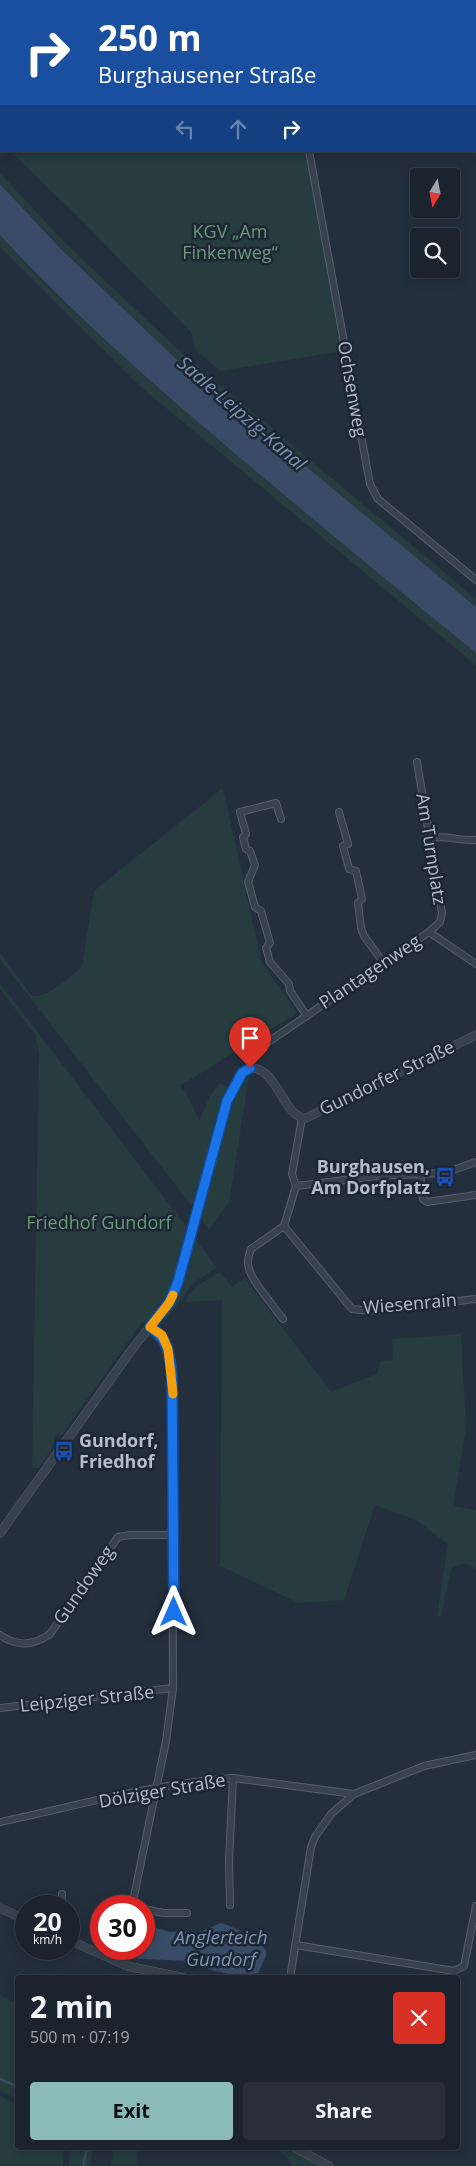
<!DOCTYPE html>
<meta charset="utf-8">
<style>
:root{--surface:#1b232e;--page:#282f3a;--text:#f1f3f6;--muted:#a0a4aa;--line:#39404a;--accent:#8bbbb9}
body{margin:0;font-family:"Open Sans",sans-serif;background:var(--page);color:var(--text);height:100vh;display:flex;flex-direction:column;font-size:19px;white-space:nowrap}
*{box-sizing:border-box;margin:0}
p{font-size:16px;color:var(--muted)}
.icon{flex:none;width:28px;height:28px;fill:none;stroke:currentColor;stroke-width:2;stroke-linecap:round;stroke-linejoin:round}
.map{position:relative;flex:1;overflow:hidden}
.sheet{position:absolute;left:15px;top:1975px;width:445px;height:175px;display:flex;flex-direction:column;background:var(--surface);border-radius:5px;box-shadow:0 2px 12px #0003,0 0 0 1px var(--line)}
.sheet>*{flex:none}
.hud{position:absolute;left:0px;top:0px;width:476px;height:152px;box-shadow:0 2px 12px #0003,0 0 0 1px var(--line);background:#1a4fa0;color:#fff;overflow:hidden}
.needle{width:32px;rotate:190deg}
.controls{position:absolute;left:410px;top:168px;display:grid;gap:10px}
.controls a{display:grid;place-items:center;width:50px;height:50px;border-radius:5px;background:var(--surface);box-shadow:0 2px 12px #0003,0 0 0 1px var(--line);font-size:25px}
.speed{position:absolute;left:15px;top:1895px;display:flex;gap:10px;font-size:25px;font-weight:700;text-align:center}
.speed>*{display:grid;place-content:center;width:65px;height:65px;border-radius:50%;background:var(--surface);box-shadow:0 2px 12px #0003,0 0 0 1px var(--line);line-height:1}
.speed small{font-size:12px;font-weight:400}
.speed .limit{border:8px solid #d22;background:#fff;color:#111}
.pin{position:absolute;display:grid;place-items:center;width:42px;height:42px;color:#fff;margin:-51px -21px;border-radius:50% 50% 50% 0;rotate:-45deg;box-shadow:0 0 5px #0007}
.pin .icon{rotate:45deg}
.me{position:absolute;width:55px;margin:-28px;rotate:0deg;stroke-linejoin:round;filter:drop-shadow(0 0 4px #0008)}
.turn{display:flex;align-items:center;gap:18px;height:105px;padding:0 15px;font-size:22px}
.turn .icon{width:65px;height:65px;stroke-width:2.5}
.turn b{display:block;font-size:35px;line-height:42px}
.lanes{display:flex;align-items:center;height:48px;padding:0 15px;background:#0003;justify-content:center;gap:25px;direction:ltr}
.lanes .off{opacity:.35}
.round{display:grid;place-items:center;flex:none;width:52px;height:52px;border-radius:5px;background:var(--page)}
.summary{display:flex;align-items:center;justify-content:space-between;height:85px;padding:0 15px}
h1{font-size:30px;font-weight:700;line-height:38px}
.primary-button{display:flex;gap:10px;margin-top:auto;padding:10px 15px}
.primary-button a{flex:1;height:58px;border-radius:5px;background:var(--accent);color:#111;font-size:20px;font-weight:700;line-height:58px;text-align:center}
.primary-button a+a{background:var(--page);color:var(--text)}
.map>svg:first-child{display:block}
.green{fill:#263c3f}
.water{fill:#394c67}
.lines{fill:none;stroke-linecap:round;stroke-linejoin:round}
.stream{stroke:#394c67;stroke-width:2.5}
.minor-casing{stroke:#565f6c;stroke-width:8}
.tertiary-casing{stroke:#565f6c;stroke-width:9}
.minor{stroke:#38414e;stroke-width:6}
.tertiary{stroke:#38414e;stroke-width:8}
.route-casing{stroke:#114b97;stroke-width:12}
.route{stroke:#1a73e8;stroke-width:9}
.slow{stroke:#f59e0b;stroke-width:9}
.labels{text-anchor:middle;stroke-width:5;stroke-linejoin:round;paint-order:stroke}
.park-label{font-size:18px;fill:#6b9a76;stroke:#1d2633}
.street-label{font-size:18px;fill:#b4bcc9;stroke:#1d2633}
.poi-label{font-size:18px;font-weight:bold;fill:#b4bcc9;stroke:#1d2633;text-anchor:end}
.water-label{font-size:19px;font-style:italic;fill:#7c92b1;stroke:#1d2633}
</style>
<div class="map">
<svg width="476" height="2166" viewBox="0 0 476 2166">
<rect width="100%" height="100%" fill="#242f3e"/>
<g class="green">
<path d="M10,151H305L342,351L220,371L196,350L191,332L77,216Z"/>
<path d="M0,173L65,243L182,353L476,599V607L176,359L61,249L0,184Z"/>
<path d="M0,235C65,306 138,371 212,434C299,508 387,581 476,653V665L142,388L0,247Z"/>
<path d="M223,788L261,961L297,1013L180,1086L187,1094L199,1121L210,1096L219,1083L228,1087L221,1103L193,1204L191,1205L0,959V953L31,995C45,1001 71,976 82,967L94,891Z"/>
<path d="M0,983L188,1229L171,1290L164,1302L148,1322H142L62,1434H56L55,1443L39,1468H32L39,1054L36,1036L0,989Z"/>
<path d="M249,1076L229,1202L209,1229L201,1218L230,1110L245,1079Z"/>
<path d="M196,1240L217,1268L193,1283L166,1320V1316L184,1283Z"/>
<path d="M220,1272L232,1287L245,1278L331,1392L377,1374L381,1361L393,1360L392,1339L461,1334L466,1428L453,1506L476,1510V1569C468,1562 459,1563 451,1569L441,1616H437L448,1544L416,1520L375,1505L344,1600L299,1603L220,1566L222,1300L184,1302L195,1287Z"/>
<path d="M0,1995L17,2004V2099L0,2091Z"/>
<path d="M0,2096L17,2105L18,2148H64L63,2166H0Z"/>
<path d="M70,2148H93L90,2166H69Z"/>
<path d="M114,2148H139L136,2166H111Z"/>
<path d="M279,2148H285L319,2166H292Z"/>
</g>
<g class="water">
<path d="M0,184L61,249L176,359L476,607V653C387,581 299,508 212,434C138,371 65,306 0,235Z"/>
<path d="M221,1923C239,1929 253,1936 266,1950V1956L258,1973L244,1977L214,1971L187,1961L125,1958L122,1953L123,1949H144V1924L170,1932L183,1931L197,1933Z"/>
</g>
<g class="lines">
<g class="stream">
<path d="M0,2079L18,2087"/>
<path d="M83,2166L87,2148"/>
</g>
<defs>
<g id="minor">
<path d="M74,0L75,1"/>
<path d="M180,0V1"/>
<path d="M290,1V0"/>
<path d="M0,45H1"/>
<path d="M0,84L1,86"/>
<path d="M0,96H1"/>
<path d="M475,116H476"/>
<path d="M309,151L370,484L378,499L476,580"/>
<path d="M417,762L442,913L440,922L429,932"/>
<path d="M339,812L348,844L343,846L349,869L356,871L362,899L358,903L361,928L364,936L383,962"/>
<path d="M281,819L276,803L240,812L246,834L243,837L246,849L250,851L255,865L248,882L255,907L261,911L270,943L266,948L270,962L289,984L290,991L307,1016"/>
<path d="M430,838C446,835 460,841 476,840"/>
<path d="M264,1045L429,932L476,964"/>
<path d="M302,1118L292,1174L296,1186L284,1226L352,1309L370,1311L476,1299"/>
<path d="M420,1174L423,1199L427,1202L476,1195"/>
<path d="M296,1186L377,1176L444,1173L476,1162"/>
<path d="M283,1319C275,1308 251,1280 249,1269C247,1263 249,1254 251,1249L284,1226"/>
<path d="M0,1635C17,1647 33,1646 50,1634L118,1537L130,1535H173"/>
<path d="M0,1708L173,1688"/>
<path d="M0,1822C76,1806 156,1783 233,1778L354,1794"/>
<path d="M230,1905L229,1861L233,1778"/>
<path d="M61,1906L62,1894"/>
<path d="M132,1906L166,1741L173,1688L172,1375C169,1353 169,1340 150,1327"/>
<path d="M144,1909L163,1913H187"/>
<path d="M296,1945L454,1971L464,1966L476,1906"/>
<path d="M113,1960L118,1949"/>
<path d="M290,1978L311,1847L315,1837L331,1814L354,1794L424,1766L476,1755"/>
</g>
<g id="tertiary">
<path d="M0,1533L133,1348L169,1303L181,1273L227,1101L242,1073L251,1068C278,1068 283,1118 306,1118L476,1035"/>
<path d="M0,1908L26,1920"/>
<path d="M69,1940L127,1966L185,1978"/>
<path d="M295,2148L329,2166"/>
</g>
</defs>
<use href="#minor" class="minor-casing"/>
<use href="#tertiary" class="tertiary-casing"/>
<use href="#minor" class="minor"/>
<use href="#tertiary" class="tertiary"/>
</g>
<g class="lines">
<defs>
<path id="route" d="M174,1612L172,1375C169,1353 169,1340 150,1327L169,1303L178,1282L227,1101L242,1073L250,1068"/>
</defs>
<use href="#route" class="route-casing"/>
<use href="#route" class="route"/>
<path class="slow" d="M173,1295L169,1303L150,1327L162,1335L168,1349L173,1394"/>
</g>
<defs>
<symbol id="bus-bare" viewBox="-9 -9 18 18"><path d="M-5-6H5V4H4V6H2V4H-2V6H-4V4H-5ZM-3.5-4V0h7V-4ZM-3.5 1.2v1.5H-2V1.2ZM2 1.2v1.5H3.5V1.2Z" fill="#1a4fb4" stroke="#1d2633" stroke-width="2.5" paint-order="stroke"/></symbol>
</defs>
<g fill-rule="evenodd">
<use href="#bus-bare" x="431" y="1163" width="28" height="28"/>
<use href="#bus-bare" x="50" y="1437" width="28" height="28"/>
</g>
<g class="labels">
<g class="park-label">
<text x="230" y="238">KGV „Am<tspan x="230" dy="21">Finkenweg“</tspan></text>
<text x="99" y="1229">Friedhof Gundorf</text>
</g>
<g class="street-label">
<text transform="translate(352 389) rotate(80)" y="6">Ochsenweg</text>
<text transform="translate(431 849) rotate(81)" y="6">Am Turnplatz</text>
<text transform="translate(370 972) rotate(-34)" y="6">Plantagenweg</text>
<text transform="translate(387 1078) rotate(-26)" y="6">Gundorfer Straße</text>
<text transform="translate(410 1304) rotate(-5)" y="6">Wiesenrain</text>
<text transform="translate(84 1585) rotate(-55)" y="6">Gundoweg</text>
<text transform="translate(87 1699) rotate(-6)" y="6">Leipziger Straße</text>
<text transform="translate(162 1791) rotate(-10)" y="6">Dölziger Straße</text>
</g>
<g class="poi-label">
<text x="430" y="1173">Burghausen,<tspan x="430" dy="21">Am Dorfplatz</tspan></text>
<text x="79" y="1447" text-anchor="start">Gundorf,<tspan x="79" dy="21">Friedhof</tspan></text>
</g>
<g class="water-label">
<text transform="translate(242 413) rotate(41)" y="7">Saale-Leipzig-Kanal</text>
<text x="221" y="1944">Anglerteich<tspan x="221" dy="22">Gundorf</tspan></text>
</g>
</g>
</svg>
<div class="controls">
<a><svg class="needle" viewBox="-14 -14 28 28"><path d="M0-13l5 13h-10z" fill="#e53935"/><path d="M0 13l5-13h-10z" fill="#a0a4aa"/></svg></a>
<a><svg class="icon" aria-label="search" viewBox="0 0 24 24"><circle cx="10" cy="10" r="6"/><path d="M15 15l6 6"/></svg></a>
</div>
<div class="speed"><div>20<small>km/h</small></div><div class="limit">30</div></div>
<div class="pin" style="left:250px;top:1068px;background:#d93025"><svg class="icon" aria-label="arrive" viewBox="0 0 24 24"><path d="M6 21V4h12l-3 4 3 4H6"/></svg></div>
<svg class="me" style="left:174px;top:1612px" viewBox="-20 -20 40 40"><path d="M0-17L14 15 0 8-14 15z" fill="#1a73e8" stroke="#fff" stroke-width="4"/></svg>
<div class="hud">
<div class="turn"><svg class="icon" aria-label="right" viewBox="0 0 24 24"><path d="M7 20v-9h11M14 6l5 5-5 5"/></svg><div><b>250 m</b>Burghausener Straße</div></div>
<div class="lanes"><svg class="icon off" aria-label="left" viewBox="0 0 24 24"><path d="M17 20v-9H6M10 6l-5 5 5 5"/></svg><svg class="icon off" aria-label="ahead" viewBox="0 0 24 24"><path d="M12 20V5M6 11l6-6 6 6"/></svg><svg class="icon" aria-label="right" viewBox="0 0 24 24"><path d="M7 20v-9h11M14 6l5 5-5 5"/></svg></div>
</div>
<section class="sheet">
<div class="summary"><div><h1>2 min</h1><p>500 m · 07:19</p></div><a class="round" style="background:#d93025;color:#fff"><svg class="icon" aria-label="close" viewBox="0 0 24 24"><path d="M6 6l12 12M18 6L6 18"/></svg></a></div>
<div class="primary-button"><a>Exit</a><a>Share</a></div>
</section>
</div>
